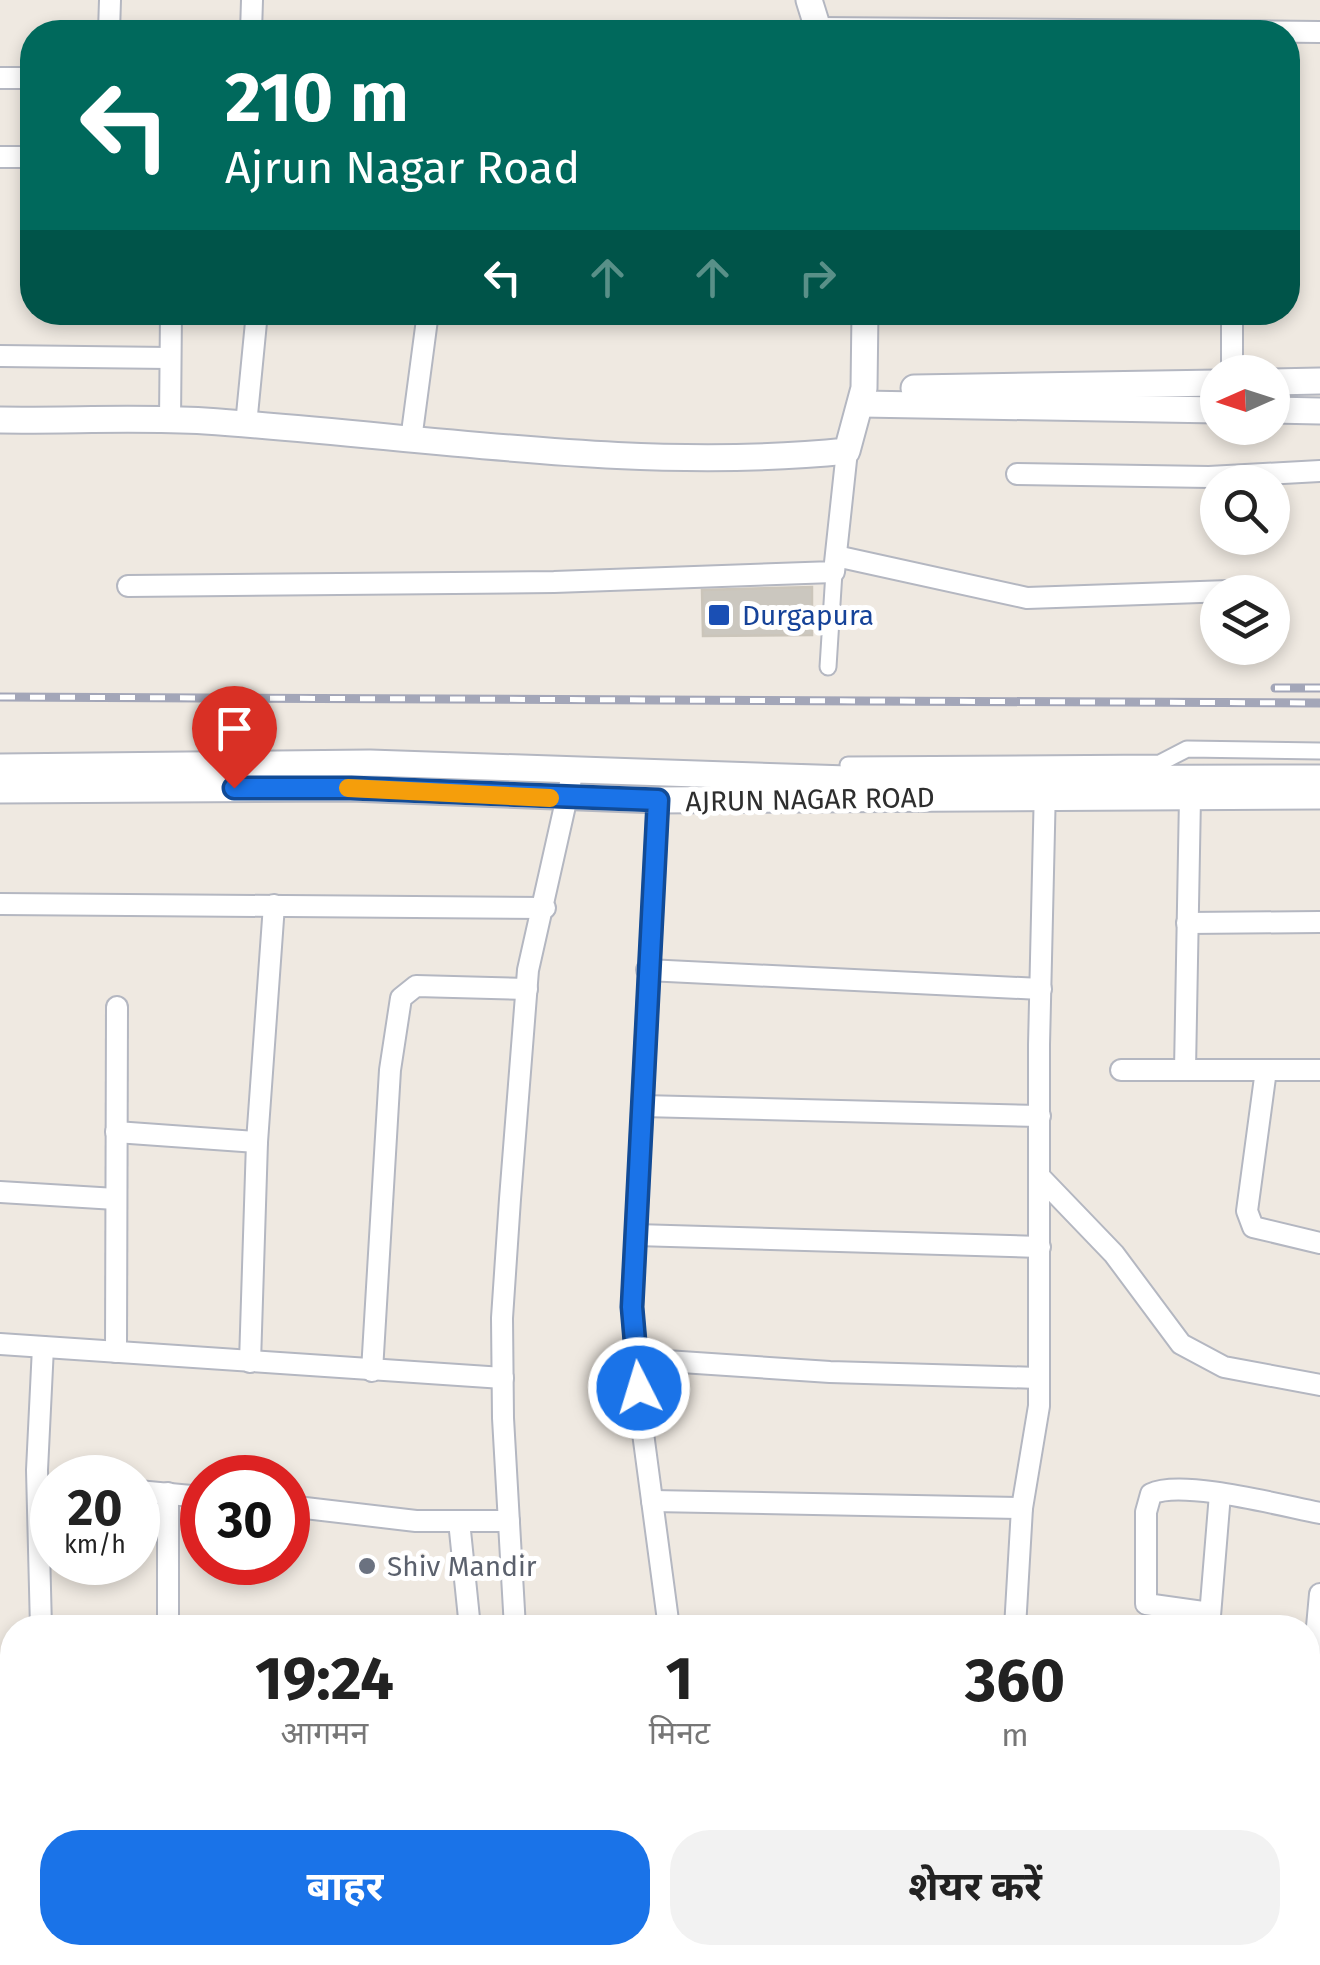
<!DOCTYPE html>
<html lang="hi">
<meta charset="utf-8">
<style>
:root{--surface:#fff;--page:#f2f2f2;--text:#222;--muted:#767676;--accent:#1a73e8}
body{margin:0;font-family:"Fira Sans","Noto Sans Devanagari",sans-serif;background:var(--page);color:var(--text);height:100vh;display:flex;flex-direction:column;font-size:38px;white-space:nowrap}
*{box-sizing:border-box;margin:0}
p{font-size:32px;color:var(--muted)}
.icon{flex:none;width:55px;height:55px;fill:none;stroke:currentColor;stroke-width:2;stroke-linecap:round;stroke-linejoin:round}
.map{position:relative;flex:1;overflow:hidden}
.drawer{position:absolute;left:0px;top:1615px;width:1320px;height:350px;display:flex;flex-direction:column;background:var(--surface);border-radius:40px 40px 0 0;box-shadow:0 5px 15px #0003}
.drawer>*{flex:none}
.banner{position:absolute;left:20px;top:20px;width:1280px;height:305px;border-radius:40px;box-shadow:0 5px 15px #0003;background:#00695c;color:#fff;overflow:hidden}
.needle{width:65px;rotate:267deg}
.tools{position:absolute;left:1200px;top:355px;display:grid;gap:20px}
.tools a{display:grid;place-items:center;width:90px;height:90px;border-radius:50%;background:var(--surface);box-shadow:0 5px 15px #0003;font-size:50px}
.speed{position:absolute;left:30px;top:1455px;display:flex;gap:20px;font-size:50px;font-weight:700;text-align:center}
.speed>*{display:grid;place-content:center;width:130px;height:130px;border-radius:50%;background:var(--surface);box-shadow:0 5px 15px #0003;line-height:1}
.speed small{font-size:25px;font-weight:400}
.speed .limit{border:15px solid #d22;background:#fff;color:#111}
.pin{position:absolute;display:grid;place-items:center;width:85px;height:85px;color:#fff;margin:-102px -42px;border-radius:50% 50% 50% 0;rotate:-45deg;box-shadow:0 0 10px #0007}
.pin .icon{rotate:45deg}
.me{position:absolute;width:110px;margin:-55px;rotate:355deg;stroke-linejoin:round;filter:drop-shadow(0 0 8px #0008)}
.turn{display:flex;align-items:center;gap:35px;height:210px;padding:0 40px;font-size:45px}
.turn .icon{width:130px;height:130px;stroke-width:2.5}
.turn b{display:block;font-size:70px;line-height:85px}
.lanes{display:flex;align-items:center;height:95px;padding:0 40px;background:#0003;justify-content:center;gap:50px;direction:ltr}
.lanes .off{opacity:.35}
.eta{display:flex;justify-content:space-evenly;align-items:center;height:170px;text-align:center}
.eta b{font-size:60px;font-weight:700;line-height:70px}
.action{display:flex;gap:20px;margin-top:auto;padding:20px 40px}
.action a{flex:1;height:115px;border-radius:40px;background:var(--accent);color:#fff;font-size:40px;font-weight:700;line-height:115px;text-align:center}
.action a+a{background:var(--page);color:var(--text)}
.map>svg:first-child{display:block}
.building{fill:#cbc7bf;stroke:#cbc5ba;stroke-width:2.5}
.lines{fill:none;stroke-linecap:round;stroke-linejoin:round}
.pedestrian-casing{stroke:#b4b7c1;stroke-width:19}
.minor-casing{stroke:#b4b7c1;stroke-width:24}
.tertiary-casing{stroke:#b4b7c1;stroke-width:29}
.pedestrian{stroke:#fff;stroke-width:15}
.minor{stroke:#fff;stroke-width:20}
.tertiary{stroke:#fff;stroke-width:25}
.rail-casing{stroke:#a3a6b8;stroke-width:9}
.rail{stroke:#fff;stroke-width:5;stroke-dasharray:15;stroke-linecap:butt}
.route-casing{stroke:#114b97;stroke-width:25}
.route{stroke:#1a73e8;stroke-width:18}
.slow{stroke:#f59e0b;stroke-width:18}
.transit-dot{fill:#1a4fb4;stroke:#fff;stroke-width:4}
.worship-dot{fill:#6b7280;stroke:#fff;stroke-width:4}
.labels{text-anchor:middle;stroke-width:10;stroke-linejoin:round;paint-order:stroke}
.transit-label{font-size:28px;fill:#164399;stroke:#fff;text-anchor:start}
.street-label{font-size:28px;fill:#2e2e2e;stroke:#fff}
.worship-label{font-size:28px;fill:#5b616d;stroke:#fff;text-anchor:start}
</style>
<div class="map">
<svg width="1320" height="1965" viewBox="0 0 1320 1965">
<rect width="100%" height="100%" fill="#efe9e1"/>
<path class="building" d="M812,587V635L703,636L702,590Z"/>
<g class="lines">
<defs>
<g id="pedestrian">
<path d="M828,667L834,572"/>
<path d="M848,765L1160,763L1187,749L1320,751"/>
</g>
<g id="minor">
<path d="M818,28L1320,32"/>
<path d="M109,32L110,0"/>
<path d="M251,32L252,0"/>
<path d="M0,78H32"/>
<path d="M0,157H32"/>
<path d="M0,356L169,358"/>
<path d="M1232,372V312"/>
<path d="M170,421L171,312"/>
<path d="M246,425L257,312"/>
<path d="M411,440L428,312"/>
<path d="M1017,474L1209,477L1320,471"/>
<path d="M836,556L1027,598L1258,590"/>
<path d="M128,586L554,582L834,572L847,451"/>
<path d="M658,800L632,1307L641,1418L669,1628"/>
<path d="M0,904L545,908"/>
<path d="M1187,923L1320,922"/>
<path d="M647,970L1041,989"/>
<path d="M1121,1070H1320"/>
<path d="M1185,1070L1190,797"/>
<path d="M1266,1070L1247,1211L1253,1227L1320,1243"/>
<path d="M642,1106L1040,1116"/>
<path d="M116,1132L257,1142"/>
<path d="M1040,1177L1114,1254L1181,1344L1224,1367L1320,1385"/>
<path d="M0,1192L116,1199"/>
<path d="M636,1235L1040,1247"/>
<path d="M0,1344L503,1378"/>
<path d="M116,1352L117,1007"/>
<path d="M636,1359L830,1372L1039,1378"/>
<path d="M250,1362L257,1142L274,905"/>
<path d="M372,1371L390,1070L401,998L416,986L527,989"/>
<path d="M138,1491L202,1497"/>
<path d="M168,1493V1628"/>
<path d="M652,1501L1022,1508"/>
<path d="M288,1506L416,1521H509"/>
<path d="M459,1521L470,1628"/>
<path d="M1210,1613L1146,1604V1512L1151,1494C1182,1479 1283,1506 1320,1513"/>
<path d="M41,1628L37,1470L43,1347"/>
<path d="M515,1628L503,1418L502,1318L510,1199L528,970L573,770"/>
<path d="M1015,1628L1022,1508L1039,1406V1045L1045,786"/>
<path d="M1209,1628L1220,1494"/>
<path d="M1308,1725L1320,1594"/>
<path d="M1308,1886L1320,1887"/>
<path d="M712,1952L713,1965"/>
<path d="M1300,1952V1965"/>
<path d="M821,1965L827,1952"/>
<path d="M989,1965L990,1952"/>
</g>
<g id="tertiary">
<path d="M809,0L819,32"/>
<path d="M1272,382L1320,381"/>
<path d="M914,388L1218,383"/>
<path d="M862,404L1218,410"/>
<path d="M1272,410L1320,411"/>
<path d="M0,420C68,421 137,417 205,421C418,435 634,473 847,451L864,388L865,312"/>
<path d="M0,767L370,763L847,779L1320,778"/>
<path d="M0,790L351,788L658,800L1320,796"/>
</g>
</defs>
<use href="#pedestrian" class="pedestrian-casing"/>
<use href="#minor" class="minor-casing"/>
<use href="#tertiary" class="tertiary-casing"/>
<use href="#pedestrian" class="pedestrian"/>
<use href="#minor" class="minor"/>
<use href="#tertiary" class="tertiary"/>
<defs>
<g id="rail">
<path d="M1275,688H1320"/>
<path d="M0,697L1320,703"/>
</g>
</defs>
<use href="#rail" class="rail-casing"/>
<use href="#rail" class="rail"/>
</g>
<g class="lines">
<defs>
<path id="route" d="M234,788H351L658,800L632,1307L639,1388"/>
</defs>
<use href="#route" class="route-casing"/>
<use href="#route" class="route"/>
<path class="slow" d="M348,788L550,798"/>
</g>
<rect class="transit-dot" x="707" y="603" width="24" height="24" rx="5"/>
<circle class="worship-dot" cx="367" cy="1566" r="10"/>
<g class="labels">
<g class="transit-label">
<text x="742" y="625">Durgapura</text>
</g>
<g class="street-label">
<text transform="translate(810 799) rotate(-1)" y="10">AJRUN NAGAR ROAD</text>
</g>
<g class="worship-label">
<text x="387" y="1576">Shiv Mandir</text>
</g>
</g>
</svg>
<div class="tools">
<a><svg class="needle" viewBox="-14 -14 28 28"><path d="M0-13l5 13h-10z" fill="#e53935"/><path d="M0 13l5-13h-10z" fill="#767676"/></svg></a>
<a><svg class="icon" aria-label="search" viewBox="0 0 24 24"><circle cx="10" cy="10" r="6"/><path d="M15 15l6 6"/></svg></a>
<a><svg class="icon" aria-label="layers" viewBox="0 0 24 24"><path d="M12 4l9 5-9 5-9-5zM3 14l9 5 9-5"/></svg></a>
</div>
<div class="speed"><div>20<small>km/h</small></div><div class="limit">30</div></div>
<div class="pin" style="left:234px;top:788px;background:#d93025"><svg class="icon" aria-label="arrive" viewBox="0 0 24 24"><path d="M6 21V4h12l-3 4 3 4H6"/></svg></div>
<svg class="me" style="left:639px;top:1388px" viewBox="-20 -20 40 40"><circle r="17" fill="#1a73e8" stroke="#fff" stroke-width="3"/><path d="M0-11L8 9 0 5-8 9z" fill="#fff"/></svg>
<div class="banner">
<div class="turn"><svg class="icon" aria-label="left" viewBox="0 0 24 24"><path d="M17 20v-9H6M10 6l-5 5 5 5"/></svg><div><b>210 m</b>Ajrun Nagar Road</div></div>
<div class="lanes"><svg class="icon" aria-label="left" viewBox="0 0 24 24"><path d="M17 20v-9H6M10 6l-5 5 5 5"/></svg><svg class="icon off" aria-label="ahead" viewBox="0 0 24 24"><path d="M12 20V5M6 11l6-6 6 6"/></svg><svg class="icon off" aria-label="ahead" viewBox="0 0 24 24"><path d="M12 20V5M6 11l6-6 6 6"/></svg><svg class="icon off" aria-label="right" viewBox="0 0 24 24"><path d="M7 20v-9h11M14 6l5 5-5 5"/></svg></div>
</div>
<section class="drawer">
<div class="eta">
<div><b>19:24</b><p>आगमन</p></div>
<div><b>1</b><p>मिनट</p></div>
<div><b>360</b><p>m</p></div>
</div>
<div class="action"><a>बाहर</a><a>शेयर करें</a></div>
</section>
</div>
